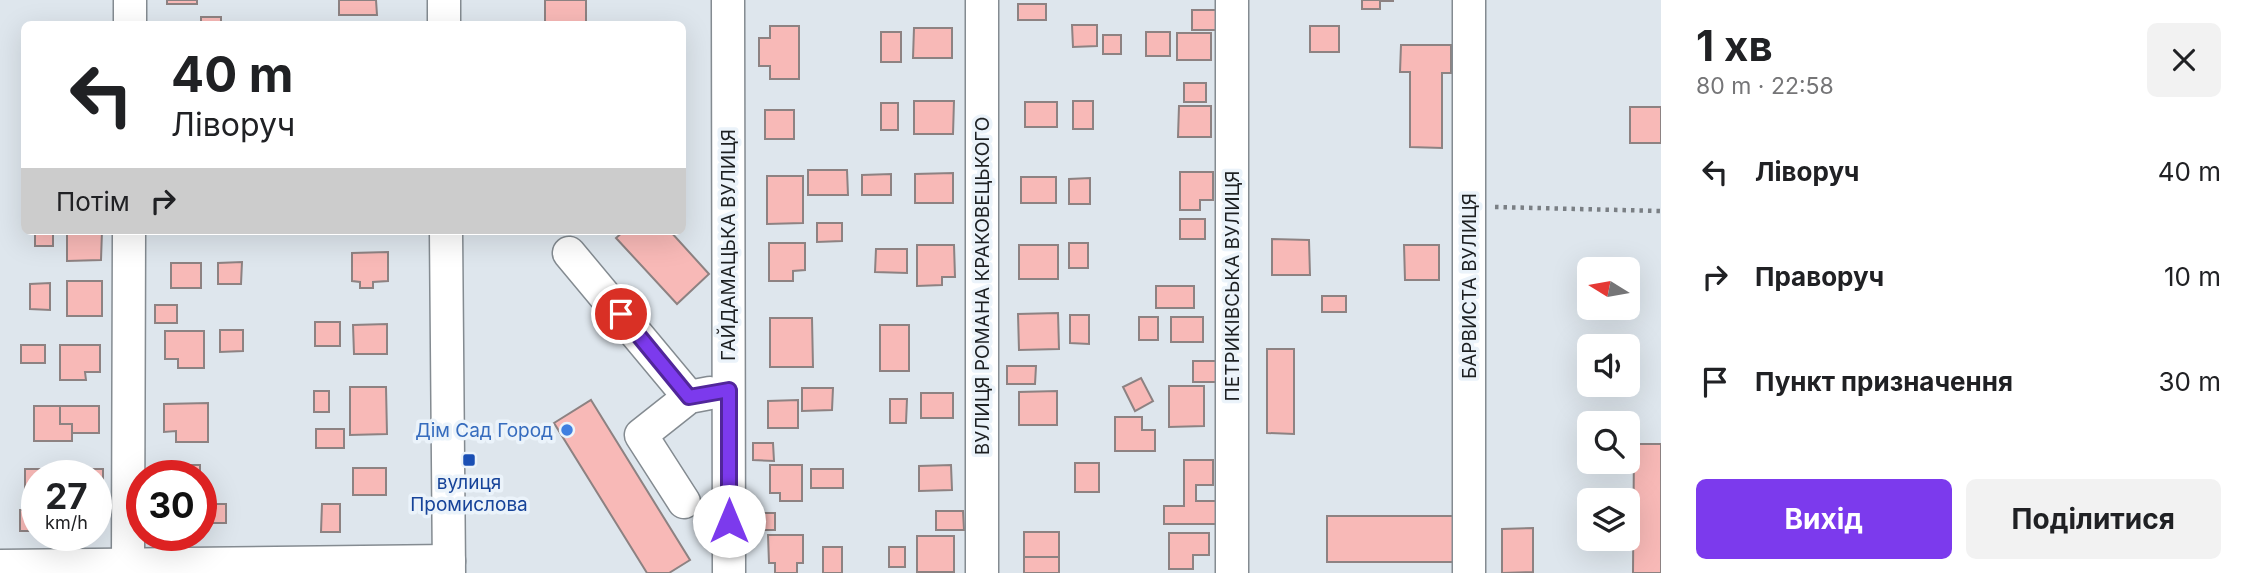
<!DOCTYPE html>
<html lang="uk">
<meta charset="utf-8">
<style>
:root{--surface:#fff;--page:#f2f2f2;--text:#202124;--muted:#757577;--accent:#7c3aed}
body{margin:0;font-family:Inter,sans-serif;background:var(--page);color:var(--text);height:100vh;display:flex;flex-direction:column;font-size:26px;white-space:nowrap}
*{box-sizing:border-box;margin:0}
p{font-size:23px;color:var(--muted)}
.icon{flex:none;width:38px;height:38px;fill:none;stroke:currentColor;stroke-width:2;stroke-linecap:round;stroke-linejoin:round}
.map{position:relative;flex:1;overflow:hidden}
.sheet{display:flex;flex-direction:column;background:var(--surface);width:595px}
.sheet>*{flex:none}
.top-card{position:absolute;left:21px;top:21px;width:665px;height:214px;border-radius:10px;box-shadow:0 7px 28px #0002;background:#fff;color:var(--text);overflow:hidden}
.needle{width:46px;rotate:281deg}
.buttons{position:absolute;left:1577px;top:257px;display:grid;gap:14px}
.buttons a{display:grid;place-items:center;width:63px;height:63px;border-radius:10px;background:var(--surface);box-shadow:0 7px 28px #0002;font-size:35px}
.speed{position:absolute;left:21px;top:460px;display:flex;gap:14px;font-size:35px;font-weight:700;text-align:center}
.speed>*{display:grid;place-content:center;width:91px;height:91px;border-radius:50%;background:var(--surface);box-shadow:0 7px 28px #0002;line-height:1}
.speed small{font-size:18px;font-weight:400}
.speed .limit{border:10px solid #d22;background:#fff;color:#111}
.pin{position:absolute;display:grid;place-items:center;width:60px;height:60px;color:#fff;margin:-30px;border:4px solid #fff;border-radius:50%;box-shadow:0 2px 7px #0007}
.me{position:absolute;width:77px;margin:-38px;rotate:0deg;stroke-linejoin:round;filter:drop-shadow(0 0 5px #0008)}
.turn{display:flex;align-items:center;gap:24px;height:147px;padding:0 35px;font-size:32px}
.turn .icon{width:91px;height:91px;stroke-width:2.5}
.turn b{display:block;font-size:49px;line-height:60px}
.then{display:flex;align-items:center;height:66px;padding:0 35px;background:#0003;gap:14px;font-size:26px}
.round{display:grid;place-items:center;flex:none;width:74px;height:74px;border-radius:10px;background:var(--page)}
.overview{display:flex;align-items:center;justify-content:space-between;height:119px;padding:0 35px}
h1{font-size:42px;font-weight:700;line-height:52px}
.action{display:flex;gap:14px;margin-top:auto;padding:14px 35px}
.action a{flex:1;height:80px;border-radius:10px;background:var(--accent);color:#fff;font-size:28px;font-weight:700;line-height:80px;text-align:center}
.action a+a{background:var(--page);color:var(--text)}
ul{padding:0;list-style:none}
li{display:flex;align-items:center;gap:21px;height:105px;padding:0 35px}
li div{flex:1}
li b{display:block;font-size:26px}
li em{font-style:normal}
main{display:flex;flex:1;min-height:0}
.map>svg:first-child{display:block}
.building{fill:#f8b9b7;stroke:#8d8282;stroke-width:2}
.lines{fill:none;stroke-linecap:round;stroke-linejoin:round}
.minor-casing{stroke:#848b91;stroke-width:35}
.path{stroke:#7a7f84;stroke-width:4.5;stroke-dasharray:3.5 5;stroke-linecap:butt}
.minor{stroke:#fff;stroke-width:32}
.route-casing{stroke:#51269a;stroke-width:18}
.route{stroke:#7c3aed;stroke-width:12}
.shop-dot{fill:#3f7fe0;stroke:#ebf3fa;stroke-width:2.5}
.transit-dot{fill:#1a4fb4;stroke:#ebf3fa;stroke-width:2.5}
.labels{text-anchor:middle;stroke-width:7;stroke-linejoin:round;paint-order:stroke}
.street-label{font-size:19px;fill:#1d2022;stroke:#ebf3fa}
.shop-label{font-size:19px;fill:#366cbe;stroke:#ebf3fa;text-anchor:end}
.transit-label{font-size:19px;fill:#164399;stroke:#ebf3fa}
</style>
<main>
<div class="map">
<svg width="1661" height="573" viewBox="0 0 1661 573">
<rect width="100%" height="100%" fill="#dee6ed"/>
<g class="building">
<rect x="167" y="0" width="30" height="4"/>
<path d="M339,0H376L377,15H339Z"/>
<rect x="545" y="0" width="41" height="24"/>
<path d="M1362,0H1393V1H1380V9H1362Z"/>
<rect x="1018" y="4" width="28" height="16"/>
<rect x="1192" y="10" width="30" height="20"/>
<rect x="201" y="17" width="20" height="7"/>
<path d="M1072,25H1097V46L1073,47Z"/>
<path d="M770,26H799V79H770V66H759V38H770Z"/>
<rect x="1310" y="26" width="29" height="26"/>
<path d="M914,28H952V58H913Z"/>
<rect x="881" y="32" width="20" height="30"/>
<rect x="1146" y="32" width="24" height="24"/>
<rect x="1177" y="33" width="34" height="27"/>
<rect x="1103" y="35" width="18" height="19"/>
<path d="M1401,45H1451V73H1442V148L1410,147V72H1400Z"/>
<rect x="1184" y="83" width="22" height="19"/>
<path d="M914,101H954L953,134H914Z"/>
<rect x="1073" y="101" width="20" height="28"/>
<rect x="1025" y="102" width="32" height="25"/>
<rect x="881" y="103" width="17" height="27"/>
<path d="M1179,106H1211V137H1178Z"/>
<rect x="1630" y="107" width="31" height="36"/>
<rect x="765" y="110" width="29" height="29"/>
<path d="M808,170H847L848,195H808Z"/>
<path d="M1180,172H1213V200H1200V210H1180Z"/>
<path d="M953,173V203H915V174Z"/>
<path d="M891,174V195H862V175Z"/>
<path d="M767,176H803V223L767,224Z"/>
<rect x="1021" y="177" width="35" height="26"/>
<path d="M1090,178V204H1069V179Z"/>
<rect x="1180" y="219" width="25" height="20"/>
<path d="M817,223H842V241L817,242Z"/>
<rect x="35" y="231" width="18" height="15"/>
<path d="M67,231H102L101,260L67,261Z"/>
<path d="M624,231H670L709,274L677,304L616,238Z"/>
<path d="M1272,239L1309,240L1310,275H1272Z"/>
<path d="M769,243H805V270L793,271V281H769Z"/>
<rect x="1069" y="243" width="19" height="25"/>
<path d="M917,245H954L955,277H942V285L917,286Z"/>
<rect x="1019" y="245" width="39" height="34"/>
<path d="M1404,245H1439V280H1405Z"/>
<path d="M876,249H907V273L875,272Z"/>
<path d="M388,252V281L373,282V288H360V282L352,281V253Z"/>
<path d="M242,262L241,284H218V263Z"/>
<rect x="171" y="263" width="30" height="25"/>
<rect x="67" y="281" width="35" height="35"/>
<path d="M50,283V310L30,309V284Z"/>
<rect x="1156" y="286" width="38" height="22"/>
<rect x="1322" y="296" width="24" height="16"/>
<rect x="155" y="305" width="22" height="18"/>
<path d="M1058,313L1059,349L1019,350L1018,314Z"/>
<path d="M1070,315H1089V344L1070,343Z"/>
<rect x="1139" y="317" width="19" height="23"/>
<rect x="1171" y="317" width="32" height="25"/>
<path d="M770,318H812L813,367H770Z"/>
<rect x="315" y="322" width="25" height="24"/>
<path d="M387,324V354H354L353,325Z"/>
<rect x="880" y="325" width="29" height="46"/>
<path d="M220,330H243V351L220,352Z"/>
<path d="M165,331H204V368H178V359H165Z"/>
<rect x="21" y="345" width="24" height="18"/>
<path d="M60,345H100V372H85L86,380H60Z"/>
<path d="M1267,349H1294V434L1267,433Z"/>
<rect x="1193" y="361" width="25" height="21"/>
<path d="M1007,366H1036L1035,384H1007Z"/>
<path d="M1141,378L1153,401L1135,411L1123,387Z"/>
<path d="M1169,386H1204V426L1169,427Z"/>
<path d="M350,387H386L387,434L350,435Z"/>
<path d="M802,388H833L832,410L802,411Z"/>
<rect x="314" y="391" width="15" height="21"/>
<path d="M1057,391V425H1019V392Z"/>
<rect x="921" y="393" width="32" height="25"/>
<path d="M890,399H907L906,423H890Z"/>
<path d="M591,400L690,560L669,573H647L554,423Z"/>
<path d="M798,400V428H768V401Z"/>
<path d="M208,403V442H176V431L164,432V404Z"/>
<path d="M34,406H60V424H72V441H34Z"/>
<path d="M60,406H99V433H72V424H60Z"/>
<path d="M1115,417H1142V430H1155V451H1115Z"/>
<rect x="316" y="429" width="28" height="19"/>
<path d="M753,443H773L774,461L753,460Z"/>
<path d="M1634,444H1661V573H1633Z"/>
<path d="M1184,460H1213V485H1196V501H1225V524H1164V506H1184Z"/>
<rect x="1075" y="463" width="24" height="29"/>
<rect x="165" y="465" width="35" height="11"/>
<path d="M770,465H802V501H780V493H770Z"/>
<path d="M951,465L952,490L919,491V466Z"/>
<rect x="353" y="468" width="33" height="27"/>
<path d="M25,469H49L48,476H37V489H25Z"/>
<path d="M62,469H103V498H96V476H62Z"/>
<rect x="811" y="469" width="32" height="19"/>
<rect x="201" y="504" width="25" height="19"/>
<path d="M322,504H340V532H321Z"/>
<rect x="20" y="510" width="17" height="21"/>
<path d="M936,511H963L964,530H936Z"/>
<path d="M754,513H775V530H753Z"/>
<rect x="1327" y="516" width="137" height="46"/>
<path d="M1533,528V572L1502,573V529Z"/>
<rect x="1024" y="532" width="35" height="25"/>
<path d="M1169,533H1209V555H1193V569H1169Z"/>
<path d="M768,535H803V563H797V573H775V563H769Z"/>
<rect x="917" y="536" width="37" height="36"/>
<rect x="823" y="547" width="19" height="26"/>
<rect x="889" y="547" width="16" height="20"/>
<rect x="1024" y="557" width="35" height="16"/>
</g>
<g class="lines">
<defs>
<g id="minor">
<path d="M444,0V24"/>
<path d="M728,0L729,573"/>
<path d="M982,0V573"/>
<path d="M1232,0V573"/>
<path d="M1469,0V573"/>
<path d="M130,24V0"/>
<path d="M446,231L449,573"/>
<path d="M569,253L689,397"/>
<path d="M684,502L641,435L689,397L710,393"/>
<path d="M128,564L129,231"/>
<path d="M0,566L449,561"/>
</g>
</defs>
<use href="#minor" class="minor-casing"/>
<path class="path" d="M1495,207L1661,211"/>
<use href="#minor" class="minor"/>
</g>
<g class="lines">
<defs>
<path id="route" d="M621,314L689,397L729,390V521"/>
</defs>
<use href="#route" class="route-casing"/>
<use href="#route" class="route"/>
</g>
<circle class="shop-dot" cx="567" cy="430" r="7"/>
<rect class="transit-dot" x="462" y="453" width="14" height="14" rx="3.5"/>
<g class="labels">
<g class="street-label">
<text transform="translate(728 245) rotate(-90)" y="7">ГАЙДАМАЦЬКА ВУЛИЦЯ</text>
<text transform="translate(982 286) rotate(-90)" y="7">ВУЛИЦЯ РОМАНА КРАКОВЕЦЬКОГО</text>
<text transform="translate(1232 286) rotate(-90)" y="7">ПЕТРИКІВСЬКА ВУЛИЦЯ</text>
<text transform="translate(1469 286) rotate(-90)" y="7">БАРВИСТА ВУЛИЦЯ</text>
</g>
<g class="shop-label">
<text x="553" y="437">Дім Сад Город</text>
</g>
<g class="transit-label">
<text x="469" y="489">вулиця<tspan x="469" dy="22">Промислова</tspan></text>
</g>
</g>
</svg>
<div class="buttons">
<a><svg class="needle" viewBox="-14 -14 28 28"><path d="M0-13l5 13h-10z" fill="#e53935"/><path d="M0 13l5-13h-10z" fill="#757577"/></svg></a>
<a><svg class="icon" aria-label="sound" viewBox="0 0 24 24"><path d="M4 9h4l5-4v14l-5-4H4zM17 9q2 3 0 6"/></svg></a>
<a><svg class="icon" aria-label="search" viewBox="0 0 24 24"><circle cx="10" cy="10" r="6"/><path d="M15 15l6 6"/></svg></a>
<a><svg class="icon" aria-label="layers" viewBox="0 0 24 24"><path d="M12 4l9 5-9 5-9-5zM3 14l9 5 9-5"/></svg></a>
</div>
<div class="speed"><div>27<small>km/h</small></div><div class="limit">30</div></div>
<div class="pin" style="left:621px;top:314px;background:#d93025"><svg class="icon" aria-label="arrive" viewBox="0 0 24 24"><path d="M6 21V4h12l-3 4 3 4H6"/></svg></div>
<svg class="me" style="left:729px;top:521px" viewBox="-20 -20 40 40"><circle r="19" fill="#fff"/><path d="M0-13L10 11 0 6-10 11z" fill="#7c3aed"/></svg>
<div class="top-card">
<div class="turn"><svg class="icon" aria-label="left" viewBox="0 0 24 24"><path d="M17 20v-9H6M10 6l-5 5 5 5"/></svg><div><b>40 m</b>Ліворуч</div></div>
<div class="then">Потім<svg class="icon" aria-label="right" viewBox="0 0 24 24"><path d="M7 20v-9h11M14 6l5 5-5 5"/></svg></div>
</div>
</div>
<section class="sheet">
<div class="overview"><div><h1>1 хв</h1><p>80 m · 22:58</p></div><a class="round"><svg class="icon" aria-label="close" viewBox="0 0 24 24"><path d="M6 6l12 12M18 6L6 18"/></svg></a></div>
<ul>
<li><svg class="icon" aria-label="left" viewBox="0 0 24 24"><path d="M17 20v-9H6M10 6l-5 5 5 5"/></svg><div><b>Ліворуч</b></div><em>40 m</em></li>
<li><svg class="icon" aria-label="right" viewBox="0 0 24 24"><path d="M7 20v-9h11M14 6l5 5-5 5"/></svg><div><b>Праворуч</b></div><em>10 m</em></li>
<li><svg class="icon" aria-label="arrive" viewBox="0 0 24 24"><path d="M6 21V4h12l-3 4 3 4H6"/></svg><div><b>Пункт призначення</b></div><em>30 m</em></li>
</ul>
<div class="action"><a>Вихід</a><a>Поділитися</a></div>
</section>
</main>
